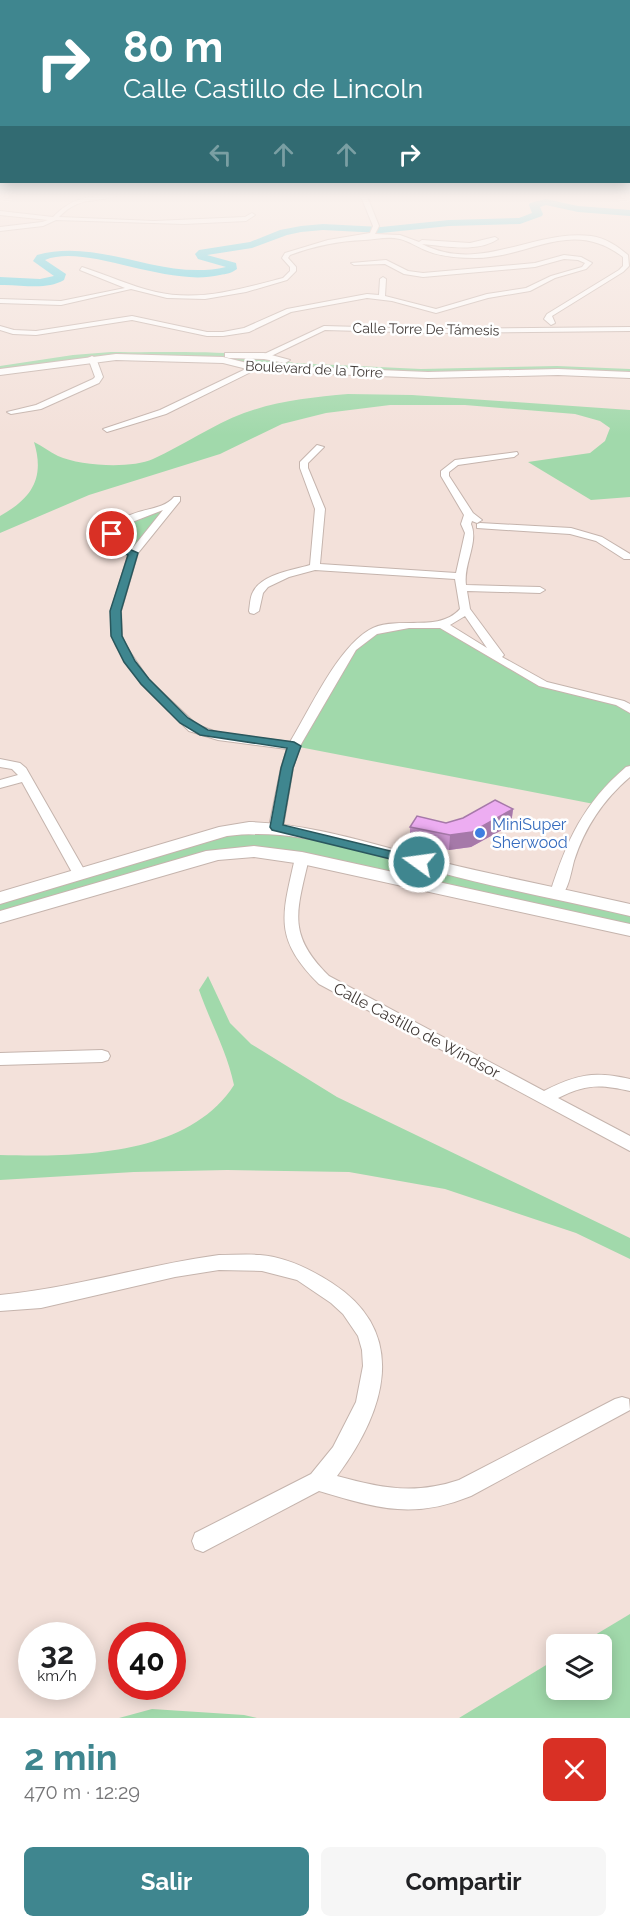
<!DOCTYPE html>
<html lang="es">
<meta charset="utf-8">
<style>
:root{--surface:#fff;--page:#f6f6f6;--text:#202124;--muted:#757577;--accent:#3f868f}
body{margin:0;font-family:Raleway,sans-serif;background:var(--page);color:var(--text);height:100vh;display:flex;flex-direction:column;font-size:22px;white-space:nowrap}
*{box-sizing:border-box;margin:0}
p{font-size:20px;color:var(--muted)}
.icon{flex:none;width:33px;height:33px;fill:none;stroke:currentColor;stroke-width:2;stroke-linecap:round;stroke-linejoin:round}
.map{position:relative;height:1718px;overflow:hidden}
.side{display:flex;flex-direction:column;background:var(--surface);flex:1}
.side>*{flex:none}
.top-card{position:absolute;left:0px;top:0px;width:630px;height:183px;box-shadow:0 3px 15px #0003;background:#3f868f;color:#fff;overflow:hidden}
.buttons{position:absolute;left:546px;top:1634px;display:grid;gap:12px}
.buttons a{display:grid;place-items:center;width:66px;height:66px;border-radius:9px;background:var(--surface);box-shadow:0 3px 15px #0003;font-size:30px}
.speed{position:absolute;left:18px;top:1622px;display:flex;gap:12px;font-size:30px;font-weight:700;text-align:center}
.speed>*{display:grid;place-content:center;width:78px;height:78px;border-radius:50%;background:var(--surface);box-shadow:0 3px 15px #0003;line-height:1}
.speed small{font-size:15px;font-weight:400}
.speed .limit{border:9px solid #d22;background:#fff;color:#111}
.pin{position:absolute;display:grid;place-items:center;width:51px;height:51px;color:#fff;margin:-26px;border:3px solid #fff;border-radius:50%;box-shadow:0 2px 6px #0007}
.me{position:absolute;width:66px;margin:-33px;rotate:284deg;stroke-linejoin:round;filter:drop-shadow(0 0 4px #0008)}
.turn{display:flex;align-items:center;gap:21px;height:126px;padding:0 24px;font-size:27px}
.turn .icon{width:78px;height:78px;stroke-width:2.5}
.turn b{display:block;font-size:42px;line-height:51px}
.lanes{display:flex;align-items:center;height:57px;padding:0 24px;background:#0003;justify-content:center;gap:30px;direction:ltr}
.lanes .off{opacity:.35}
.round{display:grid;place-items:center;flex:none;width:63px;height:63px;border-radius:9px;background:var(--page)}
.overview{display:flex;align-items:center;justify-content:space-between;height:102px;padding:0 24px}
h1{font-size:36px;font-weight:700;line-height:45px;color:var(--accent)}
.button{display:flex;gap:12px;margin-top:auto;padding:12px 24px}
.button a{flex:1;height:69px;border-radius:9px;background:var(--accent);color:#fff;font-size:24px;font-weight:700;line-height:69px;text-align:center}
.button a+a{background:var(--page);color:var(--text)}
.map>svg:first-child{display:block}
.green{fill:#a1d9ab}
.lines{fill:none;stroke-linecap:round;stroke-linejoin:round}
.river{fill:#45cce0;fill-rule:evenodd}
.street-casing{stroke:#c5b4ad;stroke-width:2}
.secondary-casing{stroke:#c5b4ad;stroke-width:2}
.street{fill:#fff;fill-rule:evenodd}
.secondary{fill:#fff;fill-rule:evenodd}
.wall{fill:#cc95d0}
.shaded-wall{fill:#a679a9}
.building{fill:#edadf2;stroke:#a679a9;stroke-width:1.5}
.route{fill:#3f868f;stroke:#29575d;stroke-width:1.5}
.shop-dot{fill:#3f7fe0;stroke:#fff;stroke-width:2}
.labels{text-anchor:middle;stroke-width:5;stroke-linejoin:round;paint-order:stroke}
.far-street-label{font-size:14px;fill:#413a37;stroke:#fff}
.shop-label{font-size:16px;fill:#366cbe;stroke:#fff;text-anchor:start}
.street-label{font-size:16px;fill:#413a37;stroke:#fff}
</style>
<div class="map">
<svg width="630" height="1718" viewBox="0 0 630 1718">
<rect width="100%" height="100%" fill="#f3e1da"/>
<g class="green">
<path d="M111,352C165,353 244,348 294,363L421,369L557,366L630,369V375H443L273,369L229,363L116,357L0,372V366L73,355Z"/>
<path d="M348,394L412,395L630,410V497L591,500L528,462L590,453L605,441L610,428L600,421L575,414L465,405H390L326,413L282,424L220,454L89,495L0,533V516C32,498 45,478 34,442C42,446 50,452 58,456C80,466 131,469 153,459C184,445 212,425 244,413C277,401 313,397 348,394Z"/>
<path d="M171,505L133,553L116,547V528Z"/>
<path d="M442,625L526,676L630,709V770L594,804L294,746L361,639L390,627Z"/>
<path d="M255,826L630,910V930L247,850L0,917V898Z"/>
<path d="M208,976L230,1023L251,1044L337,1097L630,1238V1259L576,1233L445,1189L349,1172L227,1170L134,1172L0,1180V1155C75,1157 188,1157 234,1085C227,1051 210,1022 199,990Z"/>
<path d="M630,1614V1718H459L556,1659V1689H602V1644H580Z"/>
<path d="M152,1709L244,1715L257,1718H119Z"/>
</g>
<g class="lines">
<path class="river" d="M546,199L578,206L630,210V216L578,212L546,205L540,207L543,214L542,216L520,224L449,226L381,233L323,230L301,232L287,235L252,248L207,255L236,263L237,269C232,273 226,274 220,275C165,288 87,243 45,260L66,274L64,280C45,291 21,284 0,285V277L40,279L54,276L33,261L37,255C100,237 162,282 226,267L198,259L195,254L199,250L250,242L280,230L301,226L323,224L381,227L449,220L519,218L532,213L529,205L530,203Z"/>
<defs>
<g id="street">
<path d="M107,194H120C94,205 82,194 59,217L154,221L245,217L252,213L255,215L246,221L184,224L56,220L43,226L0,231V227L42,222L48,220L0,215V211L53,217C71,199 82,198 107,194Z"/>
<path d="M360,194H366L379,226L375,234L400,235L419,242L422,240L470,243L495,237L498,239C478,253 445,246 422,244C481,274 533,229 591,236C606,238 617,246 628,255L629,266L623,272L552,316L555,323L551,325L544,319L547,314L619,270L623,266V257C571,217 530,258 475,258C458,258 441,257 425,250C417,247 409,241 400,239C388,236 377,239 364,240C339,241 314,246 290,255L288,258L296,267V271L287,280L246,292L205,299L167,298L131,289L61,305L0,303V299L61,301L125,288L80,270L82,267C107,275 130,286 156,292C199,302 241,289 283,278L290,271V267L282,258L285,253L328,240L370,233L373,226Z"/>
<path d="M564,255L581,257L592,263L586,269L555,278L530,291L488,298L436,313L392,301L367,298L291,312L249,332L223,336H207L132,320L36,335L13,334L0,330V326L14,330L36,331L132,316L207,332H223L244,328L287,309L367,294L379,295L380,279L383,277L386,279L385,296L436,309L487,294L526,288L551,276L582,267L585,263L578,260L564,259L535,267L423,277L404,274L385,264L354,265L351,263L386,260L408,271L423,273L535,263Z"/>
<path d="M324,326L434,329L630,327V331L434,333L325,330L267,358L260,356Z"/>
<path d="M92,356L96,358L103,377L99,383L41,409L11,414L7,412L36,405L93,379L95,377L88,358Z"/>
<path d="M252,366L259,368L166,414L107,432L103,429L160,410Z"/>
<path d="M317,445L324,447L308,463V468L325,509L320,564L456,573L465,533L461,524L464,515L441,476V471L455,460L517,452L518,454L514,457L458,465L449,472V476L473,513L482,520L477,523L472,521L471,524C479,543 463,564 466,585L540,587L545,590L540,593L467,591L470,609L504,655L502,657L547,682L624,701L630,704V713L616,705L539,686L440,628H409L377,634L356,650L300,746L293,768L283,827L276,831L271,830L269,827L281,768L287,749L218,740L189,731L141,684L116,646L112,636L111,611L128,555L120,553L109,545L107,535C125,504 159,515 174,497H180V501L138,553L121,611L122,636L126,646L149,680L197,725L220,733L290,742C310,709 337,649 369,630C395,614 438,634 460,609L455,579L315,570L289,577L268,587L263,593L259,611L254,614L250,613L249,611C250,605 250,597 253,592C262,574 293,570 310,565L315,509L300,468V462ZM163,510L131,550L117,542V535L127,524ZM465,616L487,648L450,625Z"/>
<path d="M480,523L571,528L602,537L630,554V559H624L596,541L570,534L477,528V524Z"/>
<path d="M0,759L20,763L26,768L86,873L84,876H74L22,782L0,788V780L18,775L12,769L0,767Z"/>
<path d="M630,766V777C603,800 585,827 574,861C571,872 568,895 557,898L552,896L550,893C567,840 583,804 626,767Z"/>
<path d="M302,854L309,858C297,911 286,934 329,976L544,1091C577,1074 594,1071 630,1079V1091C600,1084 586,1084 558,1098L630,1136V1151L319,984C273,938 282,916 295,858Z"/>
<path d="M102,1050L108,1052L110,1056L108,1060L102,1062L0,1065V1053Z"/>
<path d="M219,1255C233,1255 247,1254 260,1255C286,1257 310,1269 332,1283C411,1334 384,1413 337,1476C381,1488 414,1495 459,1480L615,1399L622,1397L629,1399L630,1410L471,1496C412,1520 377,1508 319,1491L203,1552L195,1549L192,1541L195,1533L311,1474L333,1447L356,1402L363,1366L362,1350L358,1336L343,1314L331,1303L297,1280L262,1271L219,1270L175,1277L41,1308L0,1311V1295C74,1288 145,1265 219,1255Z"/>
</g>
<g id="secondary">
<path d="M225,353H264L290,360L285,363L264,359L229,358L225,357Z"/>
<path d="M116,354L223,357L255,365L428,372L558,369L630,372V378L558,375L428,378L255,371L223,363L116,360L0,375V369Z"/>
<path d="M249,822C315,824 375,845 437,861C501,877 566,889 630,904V916C566,901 501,889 438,872C368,855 299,826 227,836L0,904V892L219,827Z"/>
<path d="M254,846L302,852L630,924V936L302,864L254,857L218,860L0,923V911L206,851Z"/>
</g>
</defs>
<use href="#street" class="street-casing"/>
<use href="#secondary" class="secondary-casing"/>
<use href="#street" class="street"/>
<use href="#secondary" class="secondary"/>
</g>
<path class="wall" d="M513,809L511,825L471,847L449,850L410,842V827L446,823Z"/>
<path class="shaded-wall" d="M513,809L511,825L471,847L449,850L450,835Z"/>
<path class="building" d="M495,800L513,809L472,832L450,835L410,827L417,816L446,823L463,818Z"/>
<linearGradient id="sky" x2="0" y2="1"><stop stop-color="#67bee5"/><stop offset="0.45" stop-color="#faf2ee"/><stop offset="1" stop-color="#faf2ee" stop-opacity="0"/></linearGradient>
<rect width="630" height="435" fill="url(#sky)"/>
<path class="route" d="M108,532H115L120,545L138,553L121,611L122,636L135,661L149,679L188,718L208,730L294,742L301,746L293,768L283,825L423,859L425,862L423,865L419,866L272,830L270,827L281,768L287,748L200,735L180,723L141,684L124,662L111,636L110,611L128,555L108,545Z"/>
<circle class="shop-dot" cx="480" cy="833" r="6"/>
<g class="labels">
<g class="far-street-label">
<text transform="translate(426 329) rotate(1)" y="5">Calle Torre De Támesis</text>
<text transform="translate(314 369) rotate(3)" y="5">Boulevard de la Torre</text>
</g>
<g class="shop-label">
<text x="492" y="830">MiniSuper<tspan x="492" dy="18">Sherwood</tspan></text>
</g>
<g class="street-label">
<text transform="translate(417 1030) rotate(28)" y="6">Calle Castillo de Windsor</text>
</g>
</g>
</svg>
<div class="buttons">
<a><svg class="icon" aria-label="layers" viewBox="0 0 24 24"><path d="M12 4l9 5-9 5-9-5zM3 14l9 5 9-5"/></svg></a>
</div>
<div class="speed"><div>32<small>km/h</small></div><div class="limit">40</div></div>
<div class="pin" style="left:112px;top:534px;background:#d93025"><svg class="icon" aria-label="arrive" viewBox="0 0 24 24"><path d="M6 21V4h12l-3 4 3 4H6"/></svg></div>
<svg class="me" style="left:419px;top:862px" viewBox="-20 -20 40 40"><circle r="17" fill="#3f868f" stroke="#fff" stroke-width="3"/><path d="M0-11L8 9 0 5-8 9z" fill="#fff"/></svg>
<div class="top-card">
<div class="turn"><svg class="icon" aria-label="right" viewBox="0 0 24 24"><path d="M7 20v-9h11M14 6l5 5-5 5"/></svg><div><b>80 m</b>Calle Castillo de Lincoln</div></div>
<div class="lanes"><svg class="icon off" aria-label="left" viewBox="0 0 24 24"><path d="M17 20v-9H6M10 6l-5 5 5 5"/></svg><svg class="icon off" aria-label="ahead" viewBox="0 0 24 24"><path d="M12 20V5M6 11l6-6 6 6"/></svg><svg class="icon off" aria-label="ahead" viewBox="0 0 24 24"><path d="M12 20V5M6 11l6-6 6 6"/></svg><svg class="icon" aria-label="right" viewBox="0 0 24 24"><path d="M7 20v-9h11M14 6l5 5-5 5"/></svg></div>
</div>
</div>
<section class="side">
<div class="overview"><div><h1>2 min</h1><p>470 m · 12:29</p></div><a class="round" style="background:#d93025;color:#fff"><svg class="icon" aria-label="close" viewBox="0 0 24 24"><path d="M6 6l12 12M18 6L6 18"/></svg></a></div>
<div class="button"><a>Salir</a><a>Compartir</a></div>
</section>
